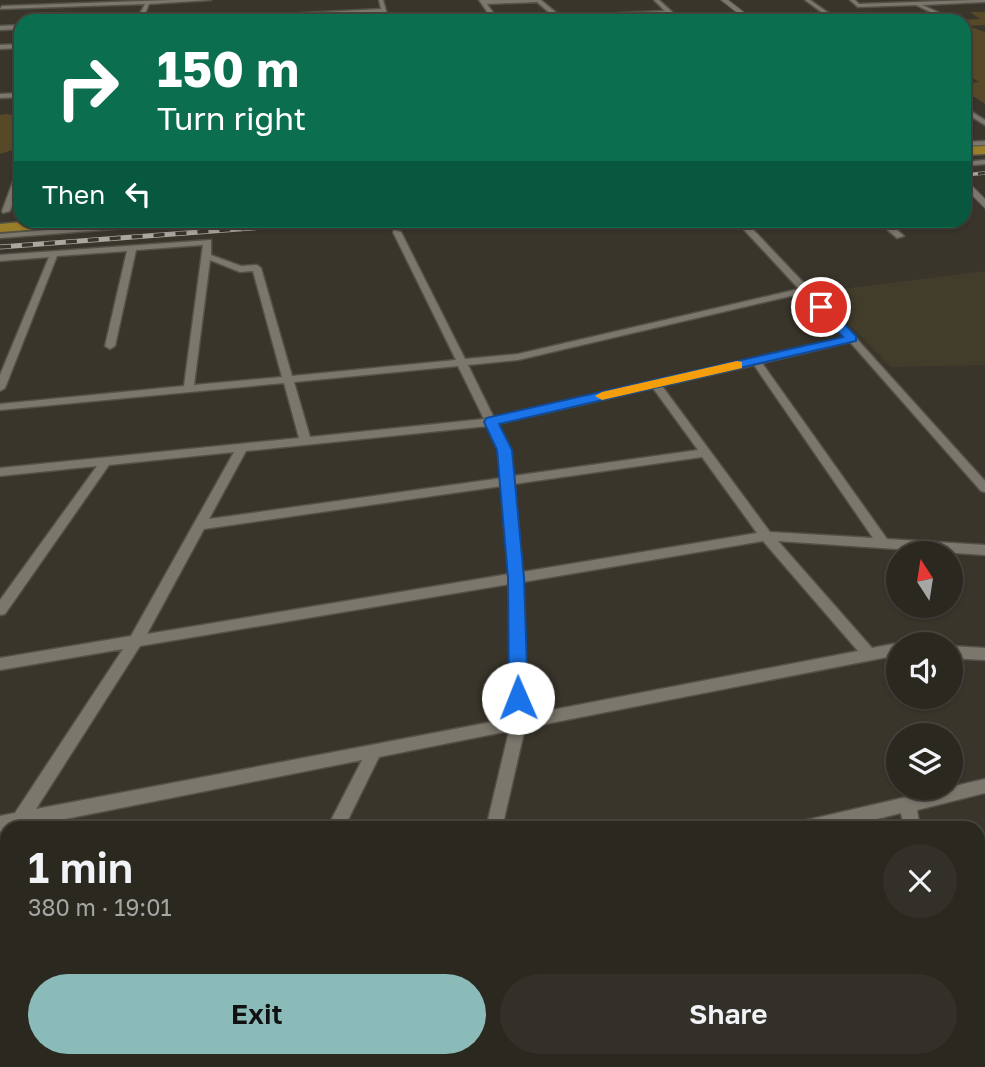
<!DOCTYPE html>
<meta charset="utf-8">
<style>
:root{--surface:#2b2820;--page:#333029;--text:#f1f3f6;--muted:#a6a6a5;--line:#47443e;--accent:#8bbbb9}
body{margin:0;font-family:"Golos Text",sans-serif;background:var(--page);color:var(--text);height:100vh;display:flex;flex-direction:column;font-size:26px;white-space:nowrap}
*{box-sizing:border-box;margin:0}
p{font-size:23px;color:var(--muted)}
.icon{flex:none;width:38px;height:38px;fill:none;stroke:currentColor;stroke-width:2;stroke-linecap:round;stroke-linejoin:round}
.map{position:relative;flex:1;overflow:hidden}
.side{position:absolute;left:0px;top:821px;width:985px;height:247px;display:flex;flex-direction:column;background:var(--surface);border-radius:21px 21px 0 0;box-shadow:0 2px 5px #0004,0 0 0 2px var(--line)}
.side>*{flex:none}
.guide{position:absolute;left:14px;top:14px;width:957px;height:214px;border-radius:21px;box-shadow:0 2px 5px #0004,0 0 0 2px var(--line);background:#0b6e4f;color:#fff;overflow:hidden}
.needle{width:46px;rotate:348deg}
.controls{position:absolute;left:886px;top:541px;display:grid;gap:14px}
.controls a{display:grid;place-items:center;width:77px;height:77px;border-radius:50%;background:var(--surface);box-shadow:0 2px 5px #0004,0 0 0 2px var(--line);font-size:35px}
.pin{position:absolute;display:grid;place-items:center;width:60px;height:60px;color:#fff;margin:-30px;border:4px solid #fff;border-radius:50%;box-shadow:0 2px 7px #0007}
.me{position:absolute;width:77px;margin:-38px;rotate:359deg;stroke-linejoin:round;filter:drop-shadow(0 0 5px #0008)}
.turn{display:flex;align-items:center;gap:24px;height:147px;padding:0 28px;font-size:32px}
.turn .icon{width:91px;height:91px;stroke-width:2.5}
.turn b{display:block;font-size:49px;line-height:60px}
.then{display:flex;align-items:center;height:66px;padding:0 28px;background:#0003;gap:14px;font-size:26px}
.round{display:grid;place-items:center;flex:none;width:74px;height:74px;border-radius:37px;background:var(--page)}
.summary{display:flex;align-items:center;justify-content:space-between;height:119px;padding:0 28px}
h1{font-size:42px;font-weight:600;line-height:52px}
.cta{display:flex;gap:14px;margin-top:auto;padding:14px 28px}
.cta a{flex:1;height:80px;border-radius:42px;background:var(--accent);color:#111;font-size:28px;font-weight:600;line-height:80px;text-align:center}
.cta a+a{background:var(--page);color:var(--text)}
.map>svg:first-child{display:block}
.built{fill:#423c2b}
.green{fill:#554928}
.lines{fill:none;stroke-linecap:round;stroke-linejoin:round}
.minor-casing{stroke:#535148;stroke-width:3}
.tertiary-casing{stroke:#535148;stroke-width:2}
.trunk-casing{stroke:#535148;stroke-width:3}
.minor{fill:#7b776c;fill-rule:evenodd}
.tertiary{fill:#7b776c;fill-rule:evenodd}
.trunk{fill:#987e29;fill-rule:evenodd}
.rail-far1-casing{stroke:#aaa7a0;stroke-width:3.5}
.rail-casing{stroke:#aaa7a0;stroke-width:5}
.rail-far1{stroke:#39352b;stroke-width:2.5;stroke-dasharray:7;stroke-linecap:butt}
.rail{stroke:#39352b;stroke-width:3.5;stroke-dasharray:11;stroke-linecap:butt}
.route{fill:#1a73e8;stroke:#114b97;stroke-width:2}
.slow{fill:#f59e0b}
</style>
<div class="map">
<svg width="985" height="1067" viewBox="0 0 985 1067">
<rect width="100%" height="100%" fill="#39352b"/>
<path class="built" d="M985,271V365L891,367L818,292Z"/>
<g class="green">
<path d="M970,12H985V25L968,26L985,32V104L975,97H964V84L979,82L964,73V21H939L980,19Z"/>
<path d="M7,114L21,117V153L13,150L0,154V115Z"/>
</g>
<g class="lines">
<defs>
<g id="minor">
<path d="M171,0H211L149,4L142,21H136L145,4L0,9L2,6Z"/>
<path d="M379,0H383L389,21H383L381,12L154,21L381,9Z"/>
<path d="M479,0H541L560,16L665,11L654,0H659L682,21H676L668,14L559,21L537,2L487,4L499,21H473L492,19Z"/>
<path d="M805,0H810L840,21H834Z"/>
<path d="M850,0H855L859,4L973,0H985V2L922,5L951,18L949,21L916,5L858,7Z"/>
<path d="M21,25V29L0,30V26Z"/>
<path d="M21,44V48L0,49V45Z"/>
<path d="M21,93V97L0,98V94Z"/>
<path d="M964,107L985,120V125L964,112Z"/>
<path d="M985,141V145L964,146V142Z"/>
<path d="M985,160V164L964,166V162Z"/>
<path d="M18,168H21V180L10,211L3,213L2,211Z"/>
<path d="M167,220H208L204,222L0,238V234Z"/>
<path d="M735,220H744L855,337L985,481V492L981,491L850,342L762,363L887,539L985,545V555L778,541L872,648L898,643L900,644H898V655L525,728L502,828H486L509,731L379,757L344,828H327L362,760L20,828H7V830L0,832V816L15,813L123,649L0,670V658L131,636L234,452L109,465L5,614L0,615V600L97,466L0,476V468L299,438L284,383L0,410V404L184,386L203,245L136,250L115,346L110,349L105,346L127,251L57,256L5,388L0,391V375L49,257L0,261V255L211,240V255L241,266L257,265L261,268L292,376L456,360L393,232L394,230L401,232L465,359L518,354L799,289ZM210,260L240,272L253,271L282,377L194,385ZM803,293L845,338L494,418L468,365L518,360ZM754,365L873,538L770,532L662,386ZM458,366L484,419L310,437L294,382ZM653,388L698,450L513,476L511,450L497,424ZM488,426L499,450L502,478L209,519L246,451ZM702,457L757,533L522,572L514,484ZM502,486L509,574L147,634L204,529ZM763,541L858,651L526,715L523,582ZM510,584L512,718L36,809L140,646Z"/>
<path d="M876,220H886L904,236L897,238Z"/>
<path d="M950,646L985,648V660L950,658Z"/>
<path d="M985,779V793L917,810L920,828H904L901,813L841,828H799L801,822L807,820Z"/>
<rect x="0" y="954" width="7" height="18"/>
<path d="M219,1060H239L236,1067H216Z"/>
<path d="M430,1060H450L448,1067H428Z"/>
<rect x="686" y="1060" width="20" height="7"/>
<path d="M937,1060H957L958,1067H938Z"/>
</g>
<g id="tertiary">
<path d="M721,0H728L755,21H748Z"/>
<path d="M964,178L985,199V208L964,187Z"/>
</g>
<g id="trunk">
<path d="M985,146V154L964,155V147Z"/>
<path d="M45,220H113L107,224L0,232V224Z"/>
</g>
</defs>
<use href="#minor" class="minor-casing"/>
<use href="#tertiary" class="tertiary-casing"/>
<use href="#trunk" class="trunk-casing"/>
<use href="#minor" class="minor"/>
<use href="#tertiary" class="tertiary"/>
<use href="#trunk" class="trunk"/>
<defs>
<path id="rail-far1" d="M964,175L985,173"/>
<path id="rail" d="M0,247L357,220"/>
</defs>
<use href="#rail-far1" class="rail-far1-casing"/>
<use href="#rail" class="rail-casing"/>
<use href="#rail-far1" class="rail-far1"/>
<use href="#rail" class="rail"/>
</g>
<path class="route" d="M816,304H825L856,336V341L499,424L512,450L524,578L528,698L525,703L518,706L512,703L509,698L508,578L497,450L484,422L486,418L843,337L816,309Z"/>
<path class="slow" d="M737,361L742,362V368L602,400L595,396L602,392Z"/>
</svg>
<div class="controls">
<a><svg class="needle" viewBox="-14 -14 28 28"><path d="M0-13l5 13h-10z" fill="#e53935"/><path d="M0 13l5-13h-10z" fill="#a6a6a5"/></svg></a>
<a><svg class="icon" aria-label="sound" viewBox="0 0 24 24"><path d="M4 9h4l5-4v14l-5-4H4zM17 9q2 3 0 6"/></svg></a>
<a><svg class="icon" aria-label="layers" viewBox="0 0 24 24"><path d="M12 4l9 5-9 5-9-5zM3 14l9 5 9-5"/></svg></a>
</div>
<div class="pin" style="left:821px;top:307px;background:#d93025"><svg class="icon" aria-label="arrive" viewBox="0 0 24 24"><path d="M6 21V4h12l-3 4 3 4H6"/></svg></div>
<svg class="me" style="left:518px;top:698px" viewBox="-20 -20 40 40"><circle r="19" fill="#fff"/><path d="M0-13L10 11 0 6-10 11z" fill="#1a73e8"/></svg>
<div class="guide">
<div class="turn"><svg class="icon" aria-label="right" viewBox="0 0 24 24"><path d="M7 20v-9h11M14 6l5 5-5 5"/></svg><div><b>150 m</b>Turn right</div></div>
<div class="then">Then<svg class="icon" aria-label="left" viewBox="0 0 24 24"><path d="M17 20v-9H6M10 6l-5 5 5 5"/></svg></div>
</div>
<section class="side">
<div class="summary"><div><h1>1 min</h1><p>380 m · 19:01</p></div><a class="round"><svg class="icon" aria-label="close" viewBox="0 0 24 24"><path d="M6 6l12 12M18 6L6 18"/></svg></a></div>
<div class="cta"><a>Exit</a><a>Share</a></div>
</section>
</div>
